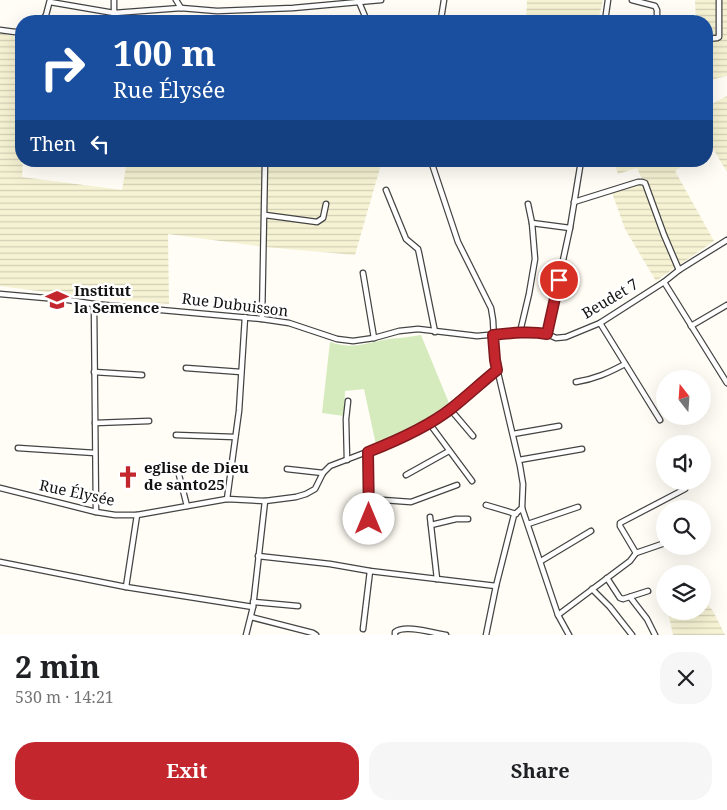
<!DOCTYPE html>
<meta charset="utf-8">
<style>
:root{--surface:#fff;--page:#f6f6f6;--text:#202124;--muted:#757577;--accent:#c4262e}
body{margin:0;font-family:"Noto Serif",serif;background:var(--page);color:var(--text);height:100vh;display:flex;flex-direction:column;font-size:19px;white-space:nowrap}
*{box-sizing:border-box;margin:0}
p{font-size:16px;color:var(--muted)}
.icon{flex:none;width:28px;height:28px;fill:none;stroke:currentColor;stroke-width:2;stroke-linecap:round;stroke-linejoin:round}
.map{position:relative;height:635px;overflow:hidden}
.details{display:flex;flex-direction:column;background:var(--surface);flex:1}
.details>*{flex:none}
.guide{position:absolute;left:15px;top:15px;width:698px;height:152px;border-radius:20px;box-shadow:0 5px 20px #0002;background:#1a4fa0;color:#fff;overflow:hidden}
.needle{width:32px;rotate:343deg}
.fabs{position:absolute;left:656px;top:370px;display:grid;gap:10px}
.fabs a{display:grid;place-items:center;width:55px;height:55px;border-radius:50%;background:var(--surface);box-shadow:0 5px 20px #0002;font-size:25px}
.pin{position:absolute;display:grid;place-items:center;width:42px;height:42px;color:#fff;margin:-21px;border:2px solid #fff;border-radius:50%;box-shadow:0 1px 5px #0007}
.me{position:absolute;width:55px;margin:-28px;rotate:0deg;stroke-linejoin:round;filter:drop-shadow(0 0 4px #0008)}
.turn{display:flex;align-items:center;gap:18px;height:105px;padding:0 15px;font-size:22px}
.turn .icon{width:65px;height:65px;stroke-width:2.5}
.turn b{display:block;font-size:35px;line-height:42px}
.then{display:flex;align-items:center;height:48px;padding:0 15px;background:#0003;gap:10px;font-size:19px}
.round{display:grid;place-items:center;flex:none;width:52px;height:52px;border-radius:20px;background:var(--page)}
.headline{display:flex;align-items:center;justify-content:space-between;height:85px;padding:0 15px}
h1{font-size:30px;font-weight:700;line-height:38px}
.action{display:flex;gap:10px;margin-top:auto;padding:10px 15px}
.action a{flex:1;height:58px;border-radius:20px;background:var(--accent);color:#fff;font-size:20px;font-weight:700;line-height:58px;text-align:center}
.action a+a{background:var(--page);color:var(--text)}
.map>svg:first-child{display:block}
.farmland{fill:url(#farmland-rules)}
.grass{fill:#d5ebbd}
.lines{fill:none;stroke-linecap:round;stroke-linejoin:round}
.minor-casing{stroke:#444;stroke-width:7}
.minor{stroke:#fff;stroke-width:4.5}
.route-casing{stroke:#7f191e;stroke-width:12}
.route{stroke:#c4262e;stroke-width:9}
.labels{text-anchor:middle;stroke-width:5;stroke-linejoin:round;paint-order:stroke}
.poi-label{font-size:15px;font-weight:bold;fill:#111;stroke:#fff;text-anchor:start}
.street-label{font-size:15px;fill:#111;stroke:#fff}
</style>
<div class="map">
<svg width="727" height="635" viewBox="0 0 727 635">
<defs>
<pattern id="farmland-rules" width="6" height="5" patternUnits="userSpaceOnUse" patternTransform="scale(1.25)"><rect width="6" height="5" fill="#f6f3d4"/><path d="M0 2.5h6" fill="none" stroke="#d2cfb5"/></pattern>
</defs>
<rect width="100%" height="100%" fill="#fffdf5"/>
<g class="farmland">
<path d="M527,0H603L598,21H526Z"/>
<path d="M695,0H727V76L706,81V21H696Z"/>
<path d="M0,33L21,38V161H23L22,177L122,190L127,161H382L355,255L265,247L168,234L169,304L69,295L0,286Z"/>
<path d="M727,96V172L712,147L706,150V107Z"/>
<path d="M614,161H690L675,171L714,241L656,281L625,229L611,190L642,179L637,168L618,174Z"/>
<path d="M703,599L713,611L725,635H673L668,611H702Z"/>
</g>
<path class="grass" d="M421,335L449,403L427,419L376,445L364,389L345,391L344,416L322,413L330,342C354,350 365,343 389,339C399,338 410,337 421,335Z"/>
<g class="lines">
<defs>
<g id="minor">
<path d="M176,0L181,8"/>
<path d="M632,0L655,6L657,10V21"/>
<path d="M50,2L114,13L181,8L217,11L293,8L381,0"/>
<path d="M359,2L367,21"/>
<path d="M42,21L46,15L50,0"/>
<path d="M114,21V0"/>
<path d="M442,21L441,19L444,0"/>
<path d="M605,21L608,0"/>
<path d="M0,30L15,32L21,31"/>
<path d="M706,39L717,38L719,37V0"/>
<path d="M431,161L458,242L491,308L493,320L495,360L520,466L523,484L522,508L558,615L569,635"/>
<path d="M386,190L406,239L418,249L419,253L435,332"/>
<path d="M574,202L638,182H642L645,183L664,235L679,270"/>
<path d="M265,215L317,222L323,218L326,204"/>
<path d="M532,223L570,228"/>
<path d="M363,273L374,338"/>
<path d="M664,282L727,383"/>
<path d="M0,294L68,300L94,304L262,319L289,323L337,339L353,341L374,338L399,331L418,329L477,336L520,332H536L547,334L556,338L566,337L600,323L664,282L679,270L727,240"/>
<path d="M94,304L96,512"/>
<path d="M262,319L265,161"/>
<path d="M600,323L660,420"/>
<path d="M691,326L727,305"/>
<path d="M520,332L529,294L535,259L532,223L528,204"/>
<path d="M547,334L570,228L581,161"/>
<path d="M186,368L241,372"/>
<path d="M94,372L142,375"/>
<path d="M576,382C595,379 608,373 625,364"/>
<path d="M450,409L473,436"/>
<path d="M95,423L149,421"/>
<path d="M429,423L472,481"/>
<path d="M513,434L559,426"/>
<path d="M176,435L235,437"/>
<path d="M18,448L95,453"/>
<path d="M368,452L369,519"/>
<path d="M347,460L346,419L348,401"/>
<path d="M519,460L582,449"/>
<path d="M287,469L323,473"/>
<path d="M178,471L187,506"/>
<path d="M406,475L449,451"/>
<path d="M0,488L96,512L115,515H137L227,499L265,501L296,497L306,494L315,489L323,473L330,466L393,442L429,423L450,409L497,370"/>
<path d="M227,499L239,411L245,317"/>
<path d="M369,499L411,502L457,485"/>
<path d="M486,505L516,514"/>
<path d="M430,517L437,579"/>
<path d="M528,524L578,507"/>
<path d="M431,525L456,519H468"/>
<path d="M636,553L665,543"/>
<path d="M258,556L330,564L370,571L496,586"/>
<path d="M541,561L591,531"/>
<path d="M0,562L126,587L253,607"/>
<path d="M607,578L620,598L623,599L648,591"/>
<path d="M126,587L137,515"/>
<path d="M592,589L610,607L632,635"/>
<path d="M630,597L647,619L655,635"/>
<path d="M253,602L298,606"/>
<path d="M558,615L630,561L636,553L620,526V523L685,489"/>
<path d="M251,617L313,633L316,635"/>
<path d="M363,629L370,571"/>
<path d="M246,635L253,607L265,501"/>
<path d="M395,635V632C405,624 433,633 446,635"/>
<path d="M486,635L496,586L514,515L522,508"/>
</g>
</defs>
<use href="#minor" class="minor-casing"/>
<use href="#minor" class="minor"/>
</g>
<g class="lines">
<defs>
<path id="route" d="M369,519L368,452C396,441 428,427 452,408C467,396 482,382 497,370L495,360L493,335C512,333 529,331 547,334L559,280"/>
</defs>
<use href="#route" class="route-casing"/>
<use href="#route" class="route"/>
</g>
<defs>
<symbol id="school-bare" viewBox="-9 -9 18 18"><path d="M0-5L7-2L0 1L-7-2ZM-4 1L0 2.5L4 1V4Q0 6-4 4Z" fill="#c4262e" stroke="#fff" stroke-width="2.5" paint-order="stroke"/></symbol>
<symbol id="church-bare" viewBox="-9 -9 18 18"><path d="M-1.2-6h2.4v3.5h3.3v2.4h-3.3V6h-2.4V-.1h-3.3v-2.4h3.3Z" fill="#c4262e" stroke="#fff" stroke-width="2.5" paint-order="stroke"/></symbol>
</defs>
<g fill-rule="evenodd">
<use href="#school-bare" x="41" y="284" width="32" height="32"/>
<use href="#church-bare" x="112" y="461" width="32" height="32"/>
</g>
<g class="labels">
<g class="poi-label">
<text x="74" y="296">Institut<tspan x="74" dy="17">la Semence</tspan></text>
<text x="144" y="473">eglise de Dieu<tspan x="144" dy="17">de santo25</tspan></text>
</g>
<g class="street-label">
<text transform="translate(610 299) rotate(-31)" y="5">Beudet 7</text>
<text transform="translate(235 305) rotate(7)" y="5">Rue Dubuisson</text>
<text transform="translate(77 493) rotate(12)" y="5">Rue Élysée</text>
</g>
</g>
</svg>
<div class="fabs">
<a><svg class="needle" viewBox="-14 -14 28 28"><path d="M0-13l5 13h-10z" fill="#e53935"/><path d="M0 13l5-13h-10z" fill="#757577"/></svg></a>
<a><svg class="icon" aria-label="sound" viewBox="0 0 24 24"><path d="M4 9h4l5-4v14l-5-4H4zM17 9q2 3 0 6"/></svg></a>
<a><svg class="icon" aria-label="search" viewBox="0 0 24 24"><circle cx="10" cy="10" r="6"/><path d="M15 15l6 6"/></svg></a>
<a><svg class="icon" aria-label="layers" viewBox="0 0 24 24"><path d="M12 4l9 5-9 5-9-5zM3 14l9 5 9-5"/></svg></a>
</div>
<div class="pin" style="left:559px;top:280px;background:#d93025"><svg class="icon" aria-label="arrive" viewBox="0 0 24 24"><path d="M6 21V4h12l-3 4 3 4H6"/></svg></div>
<svg class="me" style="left:369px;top:519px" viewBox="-20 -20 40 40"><circle r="19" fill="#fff"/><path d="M0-13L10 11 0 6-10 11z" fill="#c4262e"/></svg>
<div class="guide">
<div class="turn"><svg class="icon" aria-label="right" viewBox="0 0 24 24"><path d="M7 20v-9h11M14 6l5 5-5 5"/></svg><div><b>100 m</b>Rue Élysée</div></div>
<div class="then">Then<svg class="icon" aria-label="left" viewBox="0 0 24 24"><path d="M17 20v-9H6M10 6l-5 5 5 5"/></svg></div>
</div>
</div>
<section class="details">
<div class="headline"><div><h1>2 min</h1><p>530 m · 14:21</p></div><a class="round"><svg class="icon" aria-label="close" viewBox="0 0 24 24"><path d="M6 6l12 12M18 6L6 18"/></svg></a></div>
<div class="action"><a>Exit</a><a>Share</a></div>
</section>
